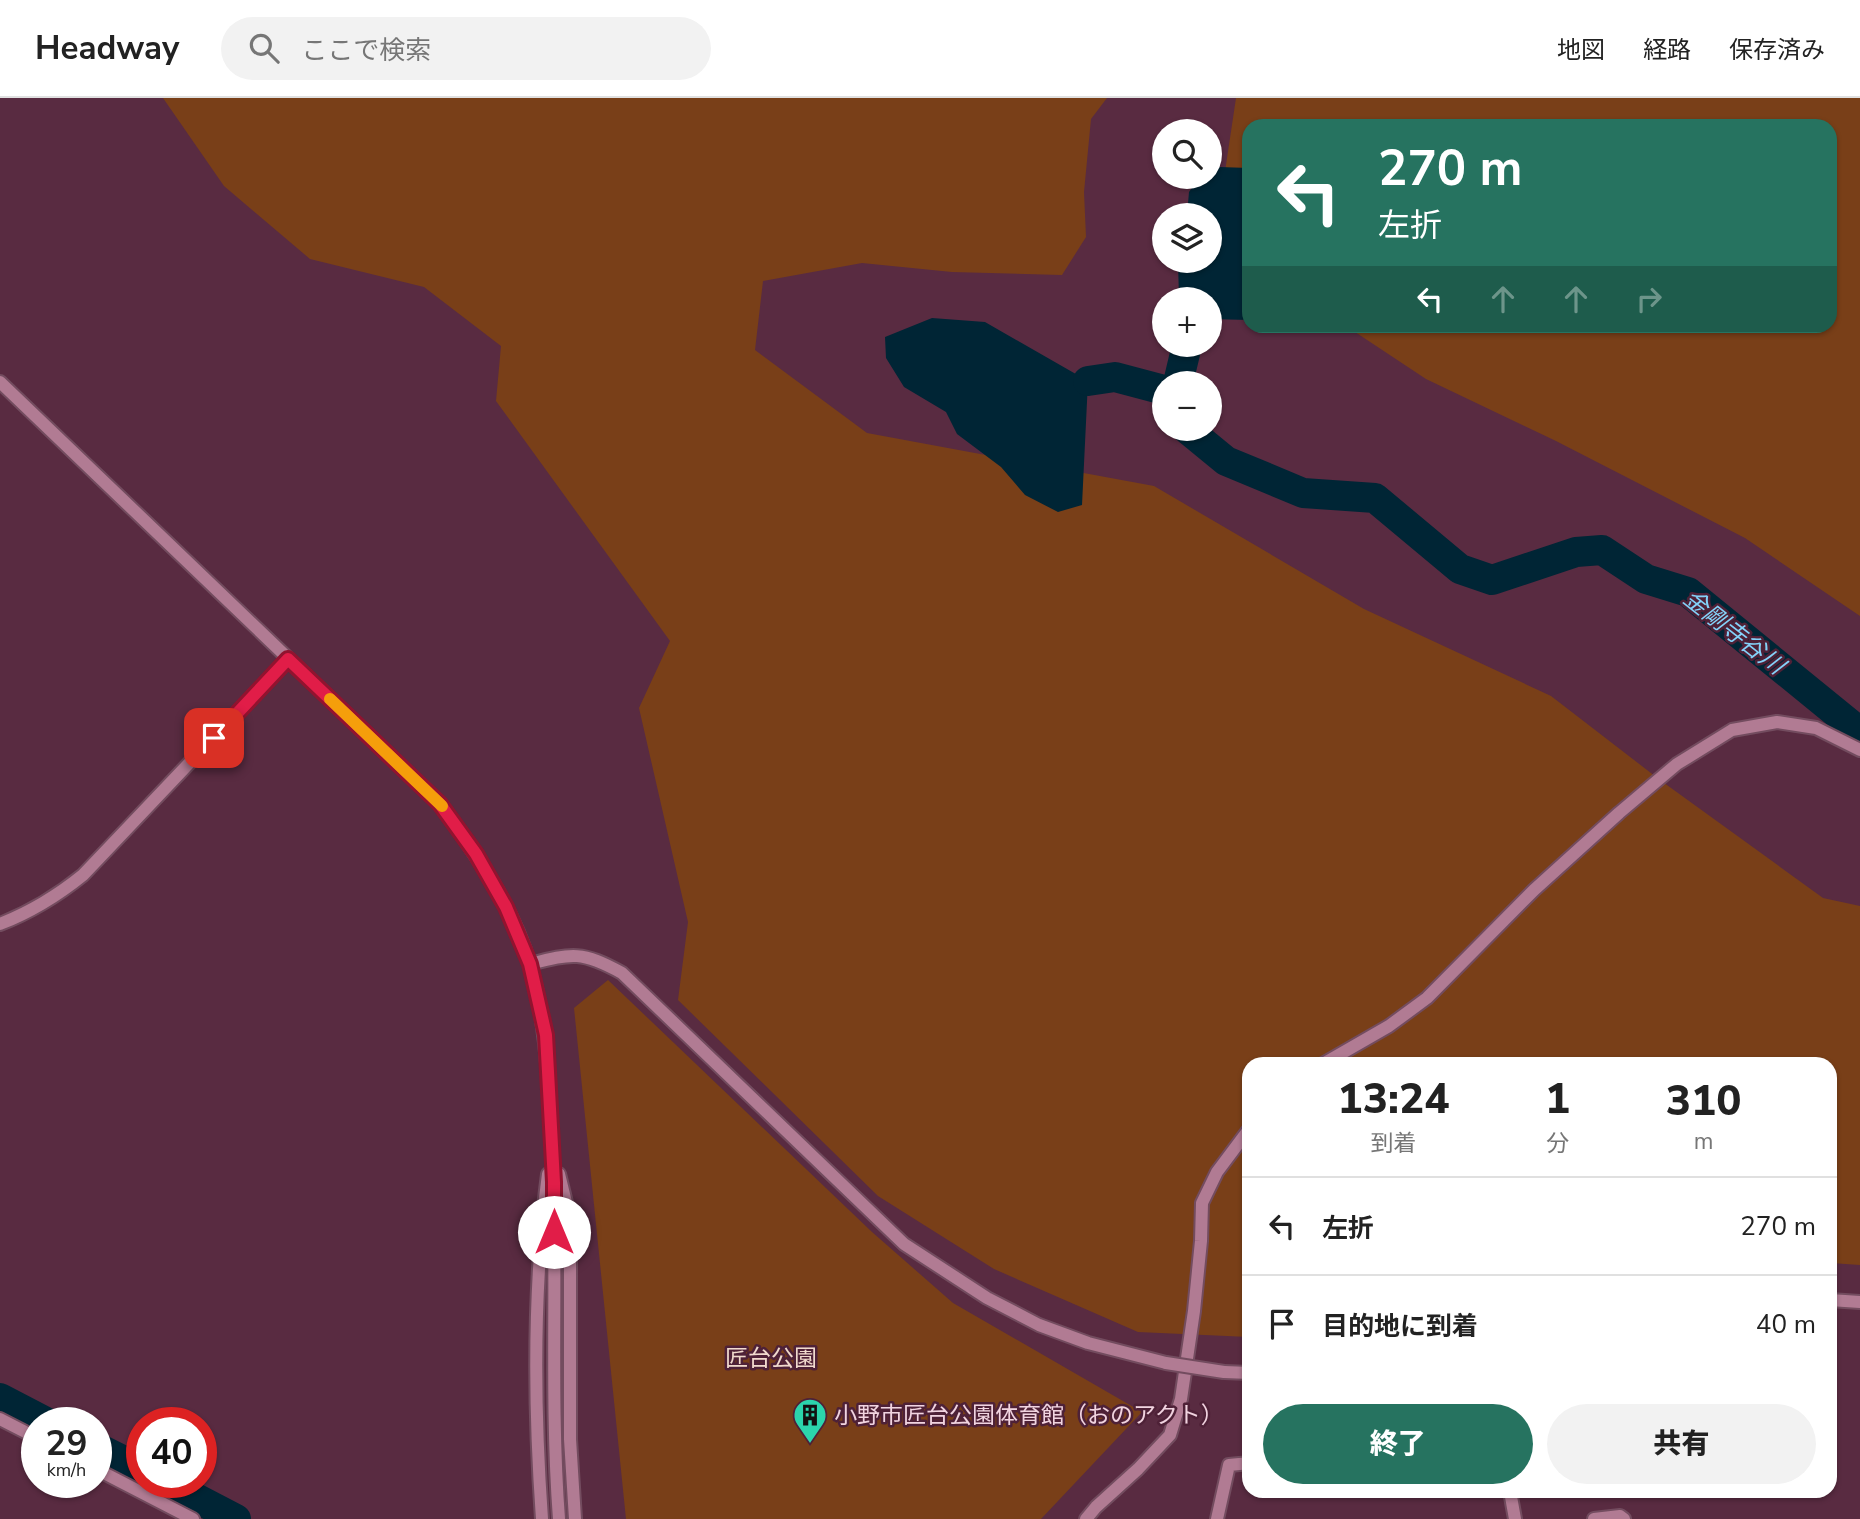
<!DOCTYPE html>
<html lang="ja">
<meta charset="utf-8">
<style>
:root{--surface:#fff;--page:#f2f2f2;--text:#222;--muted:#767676;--line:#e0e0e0;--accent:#267360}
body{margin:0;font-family:"Nunito Sans","Noto Sans JP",sans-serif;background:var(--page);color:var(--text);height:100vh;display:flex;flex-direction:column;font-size:26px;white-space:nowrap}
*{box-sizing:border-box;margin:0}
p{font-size:23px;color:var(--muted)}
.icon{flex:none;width:38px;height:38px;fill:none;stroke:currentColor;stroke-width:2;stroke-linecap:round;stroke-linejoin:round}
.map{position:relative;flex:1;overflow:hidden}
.panel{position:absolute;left:1242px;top:959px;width:595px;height:441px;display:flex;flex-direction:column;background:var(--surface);border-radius:21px;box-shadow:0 2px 5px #0004}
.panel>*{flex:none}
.guide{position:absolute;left:1242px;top:21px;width:595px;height:214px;border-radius:21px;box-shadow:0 2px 5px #0004;background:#267360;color:#fff;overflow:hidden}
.fabs{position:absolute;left:1152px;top:21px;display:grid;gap:14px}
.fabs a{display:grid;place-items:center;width:70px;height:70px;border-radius:50%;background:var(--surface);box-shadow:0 2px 5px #0004;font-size:35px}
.speed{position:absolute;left:21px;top:1309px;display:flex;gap:14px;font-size:35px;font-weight:700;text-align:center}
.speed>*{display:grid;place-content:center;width:91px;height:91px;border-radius:50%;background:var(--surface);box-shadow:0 2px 5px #0004;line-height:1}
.speed small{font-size:18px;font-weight:400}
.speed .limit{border:10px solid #d22;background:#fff;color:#111}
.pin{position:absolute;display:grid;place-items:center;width:60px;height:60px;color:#fff;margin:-30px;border-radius:14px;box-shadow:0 4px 10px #0006}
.me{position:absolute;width:77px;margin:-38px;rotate:0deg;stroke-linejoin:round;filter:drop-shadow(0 0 5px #0008)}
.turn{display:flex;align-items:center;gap:24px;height:147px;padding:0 21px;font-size:32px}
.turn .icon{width:91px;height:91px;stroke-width:2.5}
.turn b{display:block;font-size:49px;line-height:60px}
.lanes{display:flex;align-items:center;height:66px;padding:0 21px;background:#0003;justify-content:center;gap:35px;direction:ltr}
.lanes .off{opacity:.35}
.eta{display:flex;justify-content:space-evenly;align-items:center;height:119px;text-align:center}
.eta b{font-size:42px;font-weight:800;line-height:49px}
.action{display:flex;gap:14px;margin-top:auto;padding:14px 21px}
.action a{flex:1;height:80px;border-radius:42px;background:var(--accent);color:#fff;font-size:28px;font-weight:800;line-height:80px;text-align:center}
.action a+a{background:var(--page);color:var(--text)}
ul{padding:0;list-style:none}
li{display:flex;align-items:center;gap:21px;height:98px;padding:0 21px;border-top:2px solid var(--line)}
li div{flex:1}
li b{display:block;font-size:26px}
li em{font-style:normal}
header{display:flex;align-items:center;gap:42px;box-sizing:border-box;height:98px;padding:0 35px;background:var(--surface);border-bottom:2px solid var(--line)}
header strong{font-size:33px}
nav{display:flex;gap:38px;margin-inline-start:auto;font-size:24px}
.search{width:490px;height:63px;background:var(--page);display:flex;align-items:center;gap:18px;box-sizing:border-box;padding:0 24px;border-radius:38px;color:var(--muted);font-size:26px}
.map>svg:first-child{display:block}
.green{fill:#793f18}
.water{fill:#002535}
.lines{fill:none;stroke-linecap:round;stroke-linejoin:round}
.river{stroke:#002535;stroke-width:30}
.minor-casing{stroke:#734c5f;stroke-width:16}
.minor{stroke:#b17b93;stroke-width:12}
.minor-bridge-casing{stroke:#734c5f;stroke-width:16;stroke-linecap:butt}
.minor-bridge{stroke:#b17b93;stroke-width:12}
.route-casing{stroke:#92132f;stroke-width:18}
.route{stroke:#e11d48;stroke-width:12}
.slow{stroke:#f59e0b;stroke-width:12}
.labels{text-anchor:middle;stroke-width:5;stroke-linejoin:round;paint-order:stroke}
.park-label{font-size:23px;fill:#f1dacd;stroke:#4e2137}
.poi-label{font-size:23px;fill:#f1d4e0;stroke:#4e2137;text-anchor:start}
.water-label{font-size:24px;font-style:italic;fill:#84d2f9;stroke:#4e2137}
</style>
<header>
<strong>Headway</strong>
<div class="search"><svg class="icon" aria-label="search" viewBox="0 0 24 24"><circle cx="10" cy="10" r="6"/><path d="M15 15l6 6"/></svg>ここで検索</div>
<nav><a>地図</a><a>経路</a><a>保存済み</a></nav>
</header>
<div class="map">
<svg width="1860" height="1421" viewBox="0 0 1860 1421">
<rect width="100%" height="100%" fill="#592b41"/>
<g class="green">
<path d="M163,0H1107L1091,21L1084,94L1086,139L1062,177L952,174L862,165L763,183L755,252L867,335L1154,388L1364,511L1551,598L1660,682L1823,800L1860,808V1167L1831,1165L1830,966H1250L1249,1239L1138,1234L994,1171L878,1098L678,902L688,824L639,610L670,543L496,303L501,248L424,189L310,161L224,88Z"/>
<path d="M1236,0H1860V518L1745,440L1556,343L1426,281L1346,228H1830V28H1250L1249,155L1223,87Z"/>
<path d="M608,882L872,1134L953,1205L1142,1314L1041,1421H626L574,910Z"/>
</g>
<g class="water">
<path d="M1219,69L1249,70V222L1209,221V201H1179L1178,163H1209V117H1187L1189,94L1200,79H1209V73Z"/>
<path d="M932,220L985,224L1088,283L1082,407L1058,414L1025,397L1001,369L957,336L946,314L904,289L886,260L885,239Z"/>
</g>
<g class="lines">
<g class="river">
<path d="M1088,283L1115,279L1164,292"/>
<path d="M1178,285L1187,247"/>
<path d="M1187,331L1226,363L1303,395L1375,400L1460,471L1492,482L1576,454L1602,452L1646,481L1688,494L1860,634"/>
<path d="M0,1300L48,1325"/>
<path d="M96,1349L142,1372"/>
<path d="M165,1384L236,1421"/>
</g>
<defs>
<g id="minor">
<path d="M0,284L440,706C476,756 512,807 530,867C545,918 548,971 551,1024C559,1156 549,1289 559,1421"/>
<path d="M0,826C31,814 57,798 83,777L288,561"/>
<path d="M530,866C573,855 582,853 622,875L904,1146L987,1200L1039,1227L1088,1245L1166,1265"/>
<path d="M1323,966L1389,928L1427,900L1534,792L1619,715L1677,666L1732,632L1777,624L1816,630L1860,652"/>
<path d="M559,1076L570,1121V1341L575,1421"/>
<path d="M1830,1202L1860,1204"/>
<path d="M1224,1274L1250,1275"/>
<path d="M0,1321L37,1340"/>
<path d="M96,1371L193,1421"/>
<path d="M1510,1393L1515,1421"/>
<path d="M542,1421C534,1309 533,1188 548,1076"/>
<path d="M1086,1421L1096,1409L1138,1371L1170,1337L1181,1301L1194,1213L1201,1143L1202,1105L1217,1074L1250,1030"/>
<path d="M1217,1421L1229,1367L1250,1365"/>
<path d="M1594,1421L1620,1418L1624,1421"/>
</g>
</defs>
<use href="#minor" class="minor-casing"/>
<use href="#minor" class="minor"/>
<defs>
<path id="minor-bridge" d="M1166,1265L1224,1274"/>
</defs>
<use href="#minor-bridge" class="minor-bridge-casing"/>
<use href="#minor-bridge" class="minor-bridge"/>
</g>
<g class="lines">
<defs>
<path id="route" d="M214,640L288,561L440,706L476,756L506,809L530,866L546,937L554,1084V1134"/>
</defs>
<use href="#route" class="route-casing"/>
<use href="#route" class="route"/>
<path class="slow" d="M330,601L442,708"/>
</g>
<defs>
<symbol id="building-pin" viewBox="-11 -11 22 30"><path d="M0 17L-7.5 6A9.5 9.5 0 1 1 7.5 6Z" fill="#2bd5ac" stroke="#4e2137"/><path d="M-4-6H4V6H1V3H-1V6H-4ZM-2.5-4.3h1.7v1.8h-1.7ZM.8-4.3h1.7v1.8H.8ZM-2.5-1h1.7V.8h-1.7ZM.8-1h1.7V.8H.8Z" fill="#111"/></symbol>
</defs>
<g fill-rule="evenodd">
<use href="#building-pin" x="791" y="1298" width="38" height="52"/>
</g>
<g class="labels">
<g class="park-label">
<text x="771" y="1268">匠台公園</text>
</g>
<g class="poi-label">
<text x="834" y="1325">小野市匠台公園体育館（おのアクト）</text>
</g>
<g class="water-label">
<text transform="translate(1734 534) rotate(38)" y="8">金剛寺谷川</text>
</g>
</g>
</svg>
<div class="fabs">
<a><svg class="icon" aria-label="search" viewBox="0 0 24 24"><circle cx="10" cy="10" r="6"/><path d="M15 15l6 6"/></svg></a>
<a><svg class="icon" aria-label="layers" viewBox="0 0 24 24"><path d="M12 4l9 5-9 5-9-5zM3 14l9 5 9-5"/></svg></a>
<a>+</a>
<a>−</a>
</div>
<div class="speed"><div>29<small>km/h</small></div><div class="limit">40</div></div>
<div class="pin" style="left:214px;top:640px;background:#d93025"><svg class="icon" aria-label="arrive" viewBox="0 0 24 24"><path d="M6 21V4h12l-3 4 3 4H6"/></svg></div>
<svg class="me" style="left:554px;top:1134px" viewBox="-20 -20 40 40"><circle r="19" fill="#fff"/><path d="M0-13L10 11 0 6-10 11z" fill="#e11d48"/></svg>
<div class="guide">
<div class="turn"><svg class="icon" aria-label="left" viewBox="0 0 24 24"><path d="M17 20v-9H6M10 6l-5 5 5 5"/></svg><div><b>270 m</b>左折</div></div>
<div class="lanes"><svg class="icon" aria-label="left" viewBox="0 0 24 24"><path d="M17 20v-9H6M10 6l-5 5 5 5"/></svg><svg class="icon off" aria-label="ahead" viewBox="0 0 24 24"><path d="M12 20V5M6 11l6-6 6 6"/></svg><svg class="icon off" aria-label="ahead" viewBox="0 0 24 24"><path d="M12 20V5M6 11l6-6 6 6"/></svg><svg class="icon off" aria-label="right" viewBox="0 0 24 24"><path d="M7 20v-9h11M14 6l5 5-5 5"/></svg></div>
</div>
<section class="panel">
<div class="eta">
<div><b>13:24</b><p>到着</p></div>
<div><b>1</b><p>分</p></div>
<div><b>310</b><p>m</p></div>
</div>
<ul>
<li><svg class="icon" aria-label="left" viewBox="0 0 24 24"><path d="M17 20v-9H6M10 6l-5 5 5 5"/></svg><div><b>左折</b></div><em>270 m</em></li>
<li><svg class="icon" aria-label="arrive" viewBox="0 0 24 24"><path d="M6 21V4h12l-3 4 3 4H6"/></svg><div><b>目的地に到着</b></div><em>40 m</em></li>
</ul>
<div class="action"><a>終了</a><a>共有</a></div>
</section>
</div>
